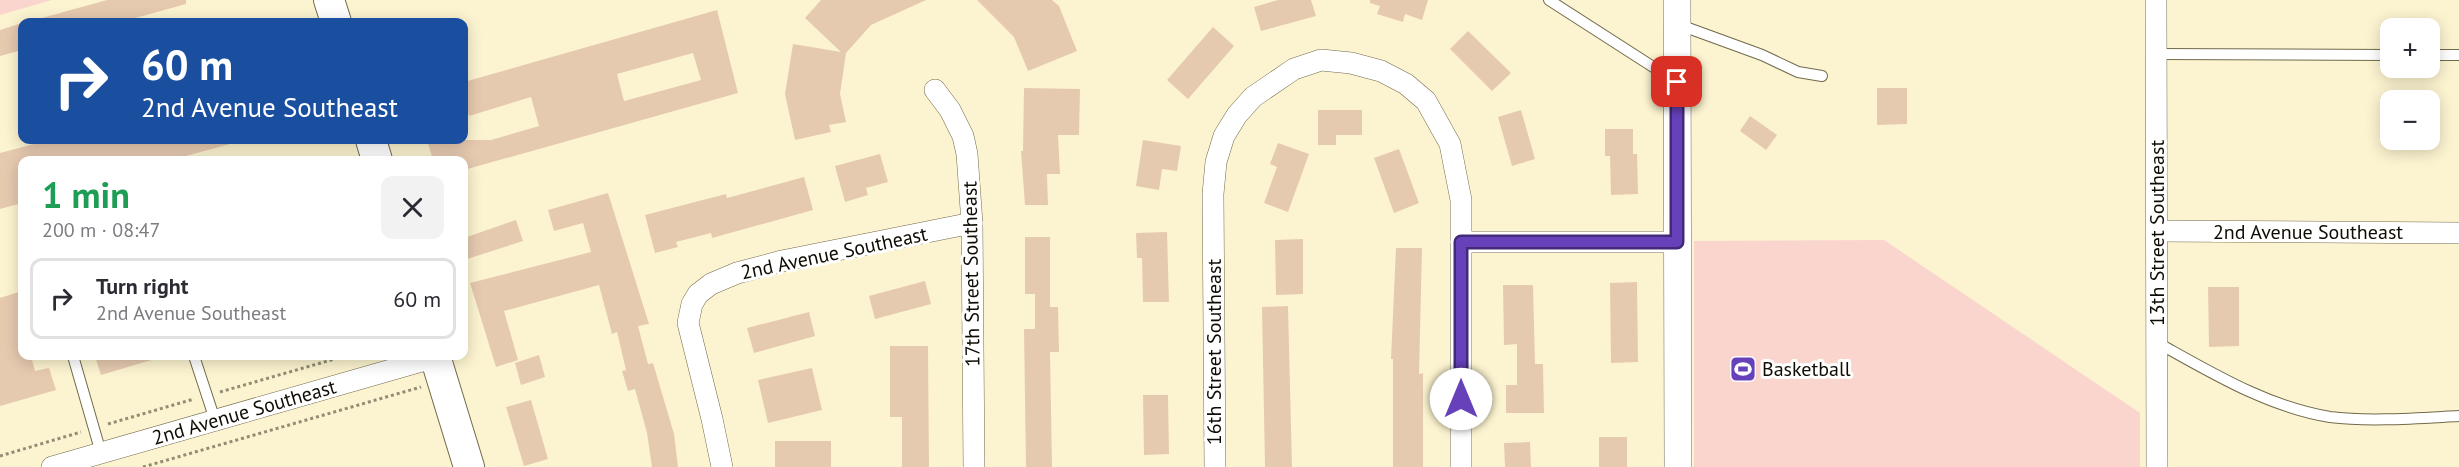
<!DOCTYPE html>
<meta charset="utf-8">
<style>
:root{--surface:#fff;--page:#f2f2f3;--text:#2b2b33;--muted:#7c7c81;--line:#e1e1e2}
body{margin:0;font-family:"PT Sans",sans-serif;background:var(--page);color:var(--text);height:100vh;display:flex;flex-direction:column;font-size:22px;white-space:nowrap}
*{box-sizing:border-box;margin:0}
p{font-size:20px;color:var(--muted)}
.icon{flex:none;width:33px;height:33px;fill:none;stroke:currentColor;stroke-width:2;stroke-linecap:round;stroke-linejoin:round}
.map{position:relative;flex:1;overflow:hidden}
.sheet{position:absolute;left:18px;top:156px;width:450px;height:204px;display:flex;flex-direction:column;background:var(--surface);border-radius:12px;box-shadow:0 3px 15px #0003}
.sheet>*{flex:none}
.guide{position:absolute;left:18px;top:18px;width:450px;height:126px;border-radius:12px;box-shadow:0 3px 15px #0003;background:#1a4fa0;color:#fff;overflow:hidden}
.fabs{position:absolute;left:2380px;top:18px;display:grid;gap:12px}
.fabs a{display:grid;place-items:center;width:60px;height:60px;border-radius:12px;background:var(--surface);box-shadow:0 3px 15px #0003;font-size:30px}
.pin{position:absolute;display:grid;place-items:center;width:51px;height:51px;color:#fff;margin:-26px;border-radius:12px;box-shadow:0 3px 9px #0006}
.me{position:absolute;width:66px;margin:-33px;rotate:0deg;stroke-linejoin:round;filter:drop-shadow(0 0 4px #0008)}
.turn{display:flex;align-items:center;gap:21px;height:126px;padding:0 24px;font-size:27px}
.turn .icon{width:78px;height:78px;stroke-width:2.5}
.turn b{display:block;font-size:42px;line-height:51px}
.round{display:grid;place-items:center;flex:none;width:63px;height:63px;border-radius:12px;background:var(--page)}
.headline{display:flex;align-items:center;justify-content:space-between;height:102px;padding:0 24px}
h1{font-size:36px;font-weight:600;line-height:45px;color:#1e9e55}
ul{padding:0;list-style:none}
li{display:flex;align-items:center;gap:18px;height:81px;margin:0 12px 9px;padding:0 12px;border:3px solid var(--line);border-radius:12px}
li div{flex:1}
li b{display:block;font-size:22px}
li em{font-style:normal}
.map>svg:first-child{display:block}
.green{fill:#fad5ce}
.building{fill:#e6cab0;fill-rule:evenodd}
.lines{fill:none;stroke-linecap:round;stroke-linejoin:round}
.service-casing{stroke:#716a4b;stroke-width:12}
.minor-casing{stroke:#716a4b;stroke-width:22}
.tertiary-casing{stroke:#716a4b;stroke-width:28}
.secondary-casing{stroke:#716a4b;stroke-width:32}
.path{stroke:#918c74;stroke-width:3;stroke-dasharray:3 3;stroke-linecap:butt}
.service{stroke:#fff;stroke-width:10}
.minor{stroke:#fff;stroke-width:21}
.tertiary{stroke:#fff;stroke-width:27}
.secondary{stroke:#fff;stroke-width:30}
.route-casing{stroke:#422a78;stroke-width:15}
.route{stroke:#6641b9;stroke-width:10}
.labels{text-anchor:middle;stroke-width:6;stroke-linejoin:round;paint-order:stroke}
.street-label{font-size:20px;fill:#0e0b02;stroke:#fff}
.poi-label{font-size:20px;fill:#0e0b02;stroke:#fff;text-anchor:start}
</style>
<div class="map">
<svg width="2459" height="467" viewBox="0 0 2459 467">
<rect width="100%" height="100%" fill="#fcf4d0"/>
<g class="green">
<path d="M0,0H52L0,15Z"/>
<path d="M1884,240L2140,413V467H1694V241Z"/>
</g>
<g class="building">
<path d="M107,0H186V4L121,22H42V18Z"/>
<path d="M821,0H926L871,25L846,53L840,94L846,122L829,125L831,132L795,140L785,94L793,44L841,52L805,18Z"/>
<path d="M977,0H1052L1059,6L1077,51L1028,71L1014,37Z"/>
<path d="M1278,0H1311L1316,16L1261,31L1254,7Z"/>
<path d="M1370,0H1428L1422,20L1405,14L1403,22L1377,14L1380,6L1370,3Z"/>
<path d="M717,10L738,93L464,170V160H433L427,140H491L539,126L531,97L469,116L464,97V82ZM693,53L701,80L624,101L617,74Z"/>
<path d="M22,23V50L0,56V30Z"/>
<path d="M1213,27L1234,46L1188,99L1167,80Z"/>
<path d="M1468,31L1511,73L1492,91L1450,49Z"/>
<path d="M1024,88L1080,89L1079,135H1058L1060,174H1047L1048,205H1025L1021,151H1023Z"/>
<path d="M1877,88H1907V124L1877,125Z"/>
<path d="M1318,110H1362V135H1336V145H1318Z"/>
<path d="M1521,110L1535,159L1512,166L1498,117Z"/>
<path d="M1750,116L1777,135L1766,150L1740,131Z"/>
<path d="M1605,129H1633V154H1637L1638,194L1611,195L1610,156H1605Z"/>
<path d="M49,140H230V144L171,160H22V203L0,209V153Z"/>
<path d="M1143,140L1181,146L1177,171L1162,169L1159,190L1136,186Z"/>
<path d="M1278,143L1309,154L1288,212L1264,203L1277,167L1270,164Z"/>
<path d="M1399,149L1419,203L1394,213L1374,158Z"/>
<path d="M880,154L888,182L866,188L868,195L845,202L835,166Z"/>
<path d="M804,177L813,210L712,238L711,233L676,242L678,247L655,253L645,215L726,194L727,198Z"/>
<path d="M608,193L649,324L638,326L648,364L653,363L674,434L678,467H652L647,433L635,389L628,391L622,371L626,370L617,332L612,334L599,285L504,311L518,360L496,367L470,283L591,252L583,223L554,231L548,210Z"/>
<path d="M516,220L523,241L464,260V238Z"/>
<path d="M1167,232L1169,302H1143L1142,258H1137L1136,233Z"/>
<path d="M1025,237H1050V307H1058L1059,352H1050L1052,467H1026L1024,329H1035V294H1025Z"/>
<path d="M1303,239V294L1276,295L1275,240Z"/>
<path d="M1396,248H1422L1419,374L1423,373V467H1393V359H1391Z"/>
<path d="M925,281L931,304L875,319L869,296Z"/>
<path d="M1637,282L1638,362L1611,363L1610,283Z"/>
<path d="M1503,285H1533L1535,364H1543L1544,413H1506V385H1517V344L1504,345Z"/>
<path d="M2208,287H2239V346L2209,347Z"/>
<path d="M22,291V356H31L35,371L49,368L56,390L0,406V298Z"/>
<path d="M1288,306L1292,467H1265L1262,307Z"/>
<path d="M809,312L815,336L754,353L747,328Z"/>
<path d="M890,346H928L929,467H902V417H890Z"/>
<path d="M539,355L545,377L521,385L515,363Z"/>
<path d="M95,356H154L155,359L101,375Z"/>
<path d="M812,368L822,410L768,423L758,380Z"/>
<path d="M1143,395H1168L1169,454L1144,455Z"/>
<path d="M531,400L548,459L524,466L506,407Z"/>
<rect x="1599" y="437" width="28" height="30"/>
<rect x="775" y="441" width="56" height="26"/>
<path d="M1530,442L1531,467H1505L1504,443Z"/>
</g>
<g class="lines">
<defs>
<g id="service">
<path d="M1549,0L1675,81"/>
<path d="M1677,24L1762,55L1798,72L1822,76"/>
<path d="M2157,54L2391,55"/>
<path d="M2430,55H2459"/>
<path d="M2158,343C2212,373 2268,407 2330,417C2369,422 2420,418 2459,416"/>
<path d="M73,356L101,453"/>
<path d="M194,356L215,420"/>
</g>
<g id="minor">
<path d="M2156,0L2157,467"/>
<path d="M935,90L950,110L963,136L967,154L972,223L974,467"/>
<path d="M2157,231L2459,233"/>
<path d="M1461,242H1677"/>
<path d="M52,467L436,357"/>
<path d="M722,467L712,419L688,323L692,304L698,294L711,284L737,273L782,261L972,223"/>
<path d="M1215,467L1213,194L1216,162L1224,136L1237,115L1253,97L1294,69L1321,60L1351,63L1381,71L1406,84L1426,101L1450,144L1461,200V467"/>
</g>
<path id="tertiary" d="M1677,0L1678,467"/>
<g id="secondary">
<path d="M329,0L336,22"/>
<path d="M371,140L377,160"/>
<path d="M435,356L469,467"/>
</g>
</defs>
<use href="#service" class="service-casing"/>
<use href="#minor" class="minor-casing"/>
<use href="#tertiary" class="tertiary-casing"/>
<use href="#secondary" class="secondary-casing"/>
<g class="path">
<path d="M220,392L345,356"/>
<path d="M108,424L194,399"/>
<path d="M0,456L81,432"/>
<path d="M143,467L421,387"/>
</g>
<use href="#service" class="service"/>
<use href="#minor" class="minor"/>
<use href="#tertiary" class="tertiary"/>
<use href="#secondary" class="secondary"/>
</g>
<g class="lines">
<defs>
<path id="route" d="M1461,399V242H1677V82"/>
</defs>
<use href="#route" class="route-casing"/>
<use href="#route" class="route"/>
</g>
<defs>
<symbol id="stadium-square" viewBox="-11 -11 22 22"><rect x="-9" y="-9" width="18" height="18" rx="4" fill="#6641b9" stroke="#fff"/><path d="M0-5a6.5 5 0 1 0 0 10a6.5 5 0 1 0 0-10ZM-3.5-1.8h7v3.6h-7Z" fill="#fff"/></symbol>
</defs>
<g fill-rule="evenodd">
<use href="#stadium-square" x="1728" y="354" width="30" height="30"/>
</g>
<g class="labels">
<g class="street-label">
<text x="2308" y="239">2nd Avenue Southeast</text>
<text transform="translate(2157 233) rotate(-90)" y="7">13th Street Southeast</text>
<text transform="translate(834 253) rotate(-12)" y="7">2nd Avenue Southeast</text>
<text transform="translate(971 274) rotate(-91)" y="7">17th Street Southeast</text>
<text transform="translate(1214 352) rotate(-90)" y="7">16th Street Southeast</text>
<text transform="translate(244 412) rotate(-16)" y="7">2nd Avenue Southeast</text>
</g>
<g class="poi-label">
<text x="1762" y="376">Basketball</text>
</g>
</g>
</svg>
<div class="fabs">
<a>+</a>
<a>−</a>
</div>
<div class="pin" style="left:1677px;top:82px;background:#d93025"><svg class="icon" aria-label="arrive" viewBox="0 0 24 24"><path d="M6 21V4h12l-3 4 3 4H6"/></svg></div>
<svg class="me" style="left:1461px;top:399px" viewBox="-20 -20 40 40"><circle r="19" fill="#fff"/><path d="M0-13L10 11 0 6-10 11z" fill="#6641b9"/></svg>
<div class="guide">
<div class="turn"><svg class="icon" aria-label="right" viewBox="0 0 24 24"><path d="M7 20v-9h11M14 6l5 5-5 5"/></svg><div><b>60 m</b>2nd Avenue Southeast</div></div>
</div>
<section class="sheet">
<div class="headline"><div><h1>1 min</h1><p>200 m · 08:47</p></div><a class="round"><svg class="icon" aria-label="close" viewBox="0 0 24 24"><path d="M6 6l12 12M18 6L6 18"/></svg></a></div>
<ul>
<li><svg class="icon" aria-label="right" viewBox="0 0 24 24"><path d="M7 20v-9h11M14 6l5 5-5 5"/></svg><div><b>Turn right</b><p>2nd Avenue Southeast</p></div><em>60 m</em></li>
</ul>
</section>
</div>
